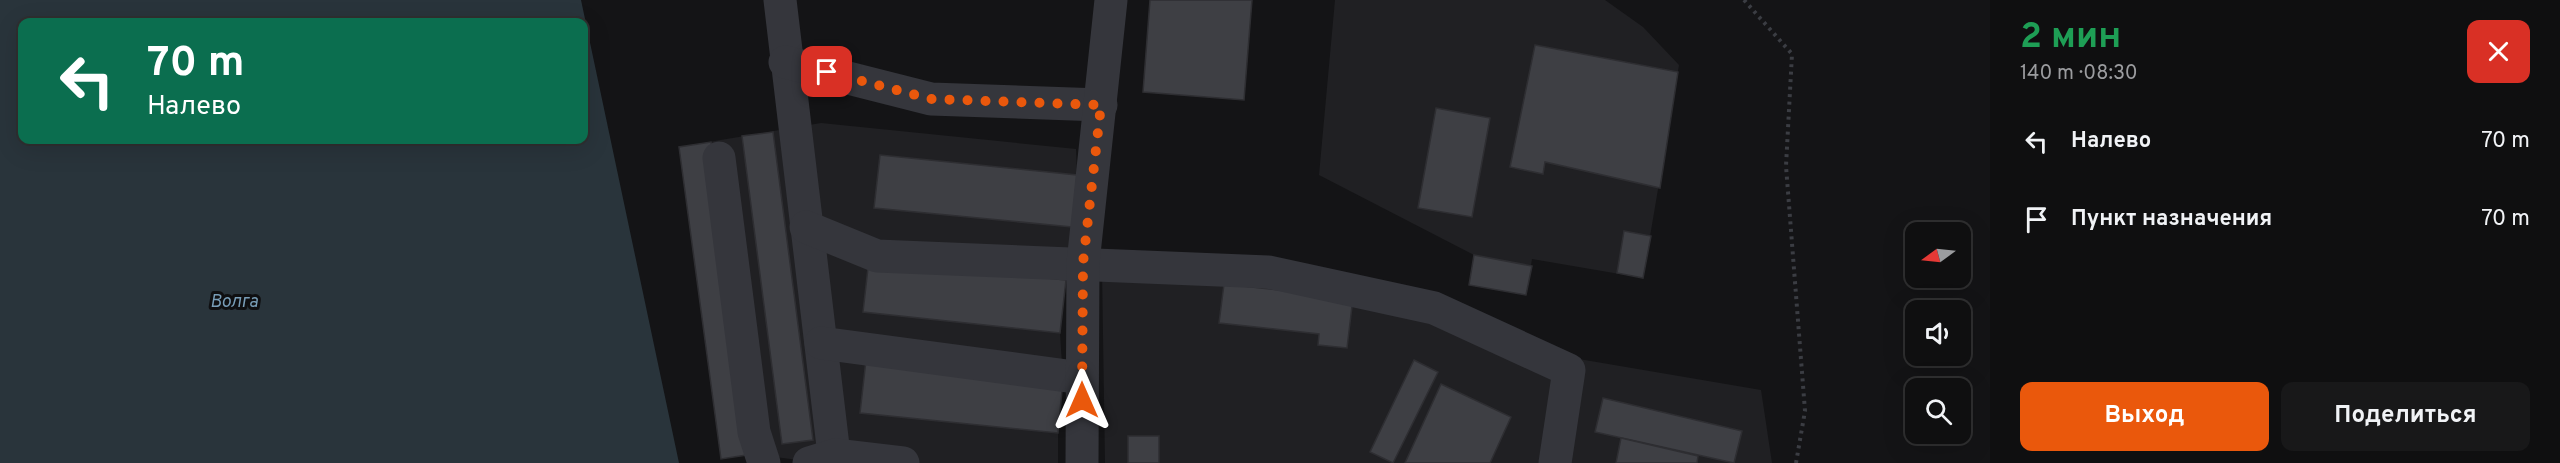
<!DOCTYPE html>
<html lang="ru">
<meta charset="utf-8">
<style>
:root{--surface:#0f0f10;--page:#181819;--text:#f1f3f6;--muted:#9b9c9f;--line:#2f2f30;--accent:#ea580c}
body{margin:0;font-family:Overpass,sans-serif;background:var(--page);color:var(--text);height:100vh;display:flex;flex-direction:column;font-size:22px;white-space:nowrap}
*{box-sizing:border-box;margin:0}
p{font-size:20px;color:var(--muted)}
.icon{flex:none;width:33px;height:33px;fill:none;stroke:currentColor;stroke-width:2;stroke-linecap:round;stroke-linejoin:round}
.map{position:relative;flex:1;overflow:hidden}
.drawer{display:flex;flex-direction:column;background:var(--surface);width:570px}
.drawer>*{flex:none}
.top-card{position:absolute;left:18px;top:18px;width:570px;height:126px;border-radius:12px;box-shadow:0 6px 24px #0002,0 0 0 2px var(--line);background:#0b6e4f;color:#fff;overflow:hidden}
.needle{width:39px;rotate:255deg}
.buttons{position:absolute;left:1905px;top:222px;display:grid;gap:12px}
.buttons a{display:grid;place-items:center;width:66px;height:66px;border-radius:12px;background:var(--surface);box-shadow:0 6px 24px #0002,0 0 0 2px var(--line);font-size:30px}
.pin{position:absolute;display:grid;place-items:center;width:51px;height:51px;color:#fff;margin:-26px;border-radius:12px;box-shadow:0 3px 9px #0006}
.me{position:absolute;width:66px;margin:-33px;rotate:0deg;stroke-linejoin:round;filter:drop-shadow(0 0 4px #0008)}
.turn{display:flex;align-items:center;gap:21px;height:126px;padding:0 30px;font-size:27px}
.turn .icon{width:78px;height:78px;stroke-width:2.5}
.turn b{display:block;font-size:42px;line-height:51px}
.round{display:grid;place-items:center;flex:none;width:63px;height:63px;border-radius:12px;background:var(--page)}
.head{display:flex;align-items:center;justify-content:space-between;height:102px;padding:0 30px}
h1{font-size:36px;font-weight:700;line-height:45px;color:#1e9e55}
.action{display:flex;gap:12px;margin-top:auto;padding:12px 30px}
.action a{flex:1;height:69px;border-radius:12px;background:var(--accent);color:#fff;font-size:24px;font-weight:700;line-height:69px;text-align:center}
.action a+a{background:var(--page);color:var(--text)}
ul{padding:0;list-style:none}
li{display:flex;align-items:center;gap:18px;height:78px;padding:0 30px}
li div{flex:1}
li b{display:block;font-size:22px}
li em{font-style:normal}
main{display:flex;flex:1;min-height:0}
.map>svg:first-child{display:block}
.built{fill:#202023}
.water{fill:#29343b;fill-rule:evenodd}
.building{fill:#3e3f44;stroke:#2e2e32;stroke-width:1.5}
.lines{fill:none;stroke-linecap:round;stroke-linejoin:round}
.path{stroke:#3b3d43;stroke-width:4;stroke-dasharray:3 4.5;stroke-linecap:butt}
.minor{stroke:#35363c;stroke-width:33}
.route{stroke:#ea580c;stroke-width:10;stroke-dasharray:0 18}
.labels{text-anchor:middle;stroke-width:6;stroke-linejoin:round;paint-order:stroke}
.water-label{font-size:18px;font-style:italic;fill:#789db7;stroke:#0f0f11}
</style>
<main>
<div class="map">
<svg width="1990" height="463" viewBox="0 0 1990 463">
<rect width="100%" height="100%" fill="#141416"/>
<g class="built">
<path d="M1335,0H1605L1643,27L1679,65L1643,278L1532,259L1526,295L1469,285L1474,255L1319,175Z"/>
<path d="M821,123L1076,149L1077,175L1060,333L1063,380L1058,433V463H821L753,454L721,459L679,147Z"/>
<path d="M1102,270L1353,298L1526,350L1761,390L1772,463H1105Z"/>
</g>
<path class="water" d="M0,0H581L679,463H0ZM22,22H584V140H22Z"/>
<g class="building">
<path d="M1150,0H1252L1244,100L1143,92Z"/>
<path d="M1535,45L1678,72L1660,188L1545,162L1543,174L1510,167Z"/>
<path d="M1436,108L1490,118L1472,217L1418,208Z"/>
<path d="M773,132L813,440L782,444L742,136Z"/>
<path d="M711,142L753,454L721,459L679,147Z"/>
<path d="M880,155L1077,175L1072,227L874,208Z"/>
<path d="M1624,231L1651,236L1643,278L1617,273Z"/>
<path d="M1474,255L1532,266L1526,295L1469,285Z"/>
<path d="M869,259L1066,280L1060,333L863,312Z"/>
<path d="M1224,284L1353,298L1347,348L1318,345L1319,334L1219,323Z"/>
<path d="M866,360L1063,380L1058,433L860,413Z"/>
<path d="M1414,360L1438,372L1393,463L1370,452Z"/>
<path d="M1441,384L1511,417L1490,463H1405Z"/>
<path d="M1603,398L1742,431L1734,463L1595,432Z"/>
<rect x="1128" y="436" width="31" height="27"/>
<path d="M1621,438L1698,456L1697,463H1616Z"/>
</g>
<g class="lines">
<path class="path" d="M1744,0L1792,54L1786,166L1805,411L1796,463"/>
<g class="minor">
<path d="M780,0L835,463"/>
<path d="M785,62L931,99L1101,105"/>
<path d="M719,158L754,432L764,463"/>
<path d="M806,227L877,256L1268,272L1434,308L1569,370L1555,463"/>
<path d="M821,343L1082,378"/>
<path d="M809,463L835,455L903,463"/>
<path d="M1082,463L1083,263L1111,0"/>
</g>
</g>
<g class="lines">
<path class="route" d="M827,72L931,99L1101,105L1083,263L1082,400"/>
</g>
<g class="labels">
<g class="water-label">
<text x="234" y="307">Волга</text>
</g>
</g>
</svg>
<div class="buttons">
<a><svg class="needle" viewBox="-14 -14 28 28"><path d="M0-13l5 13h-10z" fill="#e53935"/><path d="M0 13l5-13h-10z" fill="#9b9c9f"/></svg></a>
<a><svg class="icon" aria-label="sound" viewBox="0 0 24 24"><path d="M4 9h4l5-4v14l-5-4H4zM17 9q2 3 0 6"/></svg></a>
<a><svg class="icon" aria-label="search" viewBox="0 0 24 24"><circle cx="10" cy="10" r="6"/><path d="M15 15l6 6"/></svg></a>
</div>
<div class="pin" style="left:827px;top:72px;background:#d93025"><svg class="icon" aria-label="arrive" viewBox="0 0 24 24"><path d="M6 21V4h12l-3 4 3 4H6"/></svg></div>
<svg class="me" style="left:1082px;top:400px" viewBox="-20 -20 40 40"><path d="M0-17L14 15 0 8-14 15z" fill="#ea580c" stroke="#fff" stroke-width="4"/></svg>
<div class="top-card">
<div class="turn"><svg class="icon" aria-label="left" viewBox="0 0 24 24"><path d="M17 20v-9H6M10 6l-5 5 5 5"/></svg><div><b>70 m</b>Налево</div></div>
</div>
</div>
<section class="drawer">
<div class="head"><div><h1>2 мин</h1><p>140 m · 08:30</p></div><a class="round" style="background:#d93025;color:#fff"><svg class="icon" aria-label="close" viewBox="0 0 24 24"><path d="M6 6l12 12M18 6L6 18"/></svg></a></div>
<ul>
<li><svg class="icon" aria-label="left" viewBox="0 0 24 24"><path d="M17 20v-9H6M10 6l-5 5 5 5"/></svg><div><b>Налево</b></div><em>70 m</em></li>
<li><svg class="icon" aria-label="arrive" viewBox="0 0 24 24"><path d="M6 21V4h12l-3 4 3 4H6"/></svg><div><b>Пункт назначения</b></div><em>70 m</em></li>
</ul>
<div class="action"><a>Выход</a><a>Поделиться</a></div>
</section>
</main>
